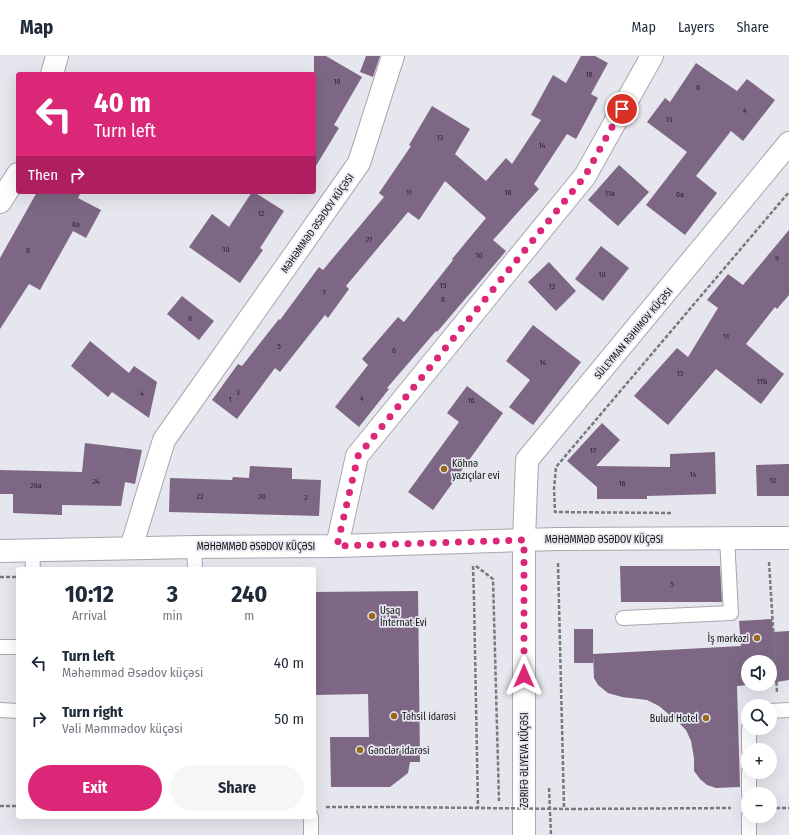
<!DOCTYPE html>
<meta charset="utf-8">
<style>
:root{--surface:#fff;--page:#f6f6f7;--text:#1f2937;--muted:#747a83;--line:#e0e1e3;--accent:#db2777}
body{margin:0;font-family:"Fira Sans Condensed",sans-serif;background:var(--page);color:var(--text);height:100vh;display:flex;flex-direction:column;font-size:15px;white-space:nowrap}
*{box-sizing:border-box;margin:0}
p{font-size:13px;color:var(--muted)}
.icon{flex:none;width:22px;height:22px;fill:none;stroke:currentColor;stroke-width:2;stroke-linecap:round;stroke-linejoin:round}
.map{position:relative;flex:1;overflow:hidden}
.drawer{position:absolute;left:16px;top:511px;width:300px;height:252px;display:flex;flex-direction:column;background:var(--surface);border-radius:4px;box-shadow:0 4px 16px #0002}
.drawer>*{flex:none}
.guide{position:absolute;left:16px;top:16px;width:300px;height:122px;border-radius:4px;box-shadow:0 4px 16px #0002;background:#db2777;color:#fff;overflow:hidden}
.controls{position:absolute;left:741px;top:599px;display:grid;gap:8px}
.controls a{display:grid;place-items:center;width:36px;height:36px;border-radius:50%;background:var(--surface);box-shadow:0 4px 16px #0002;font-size:20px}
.pin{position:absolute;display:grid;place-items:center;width:34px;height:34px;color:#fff;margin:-17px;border:2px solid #fff;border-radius:50%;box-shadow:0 1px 4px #0007}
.me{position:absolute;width:44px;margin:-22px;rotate:0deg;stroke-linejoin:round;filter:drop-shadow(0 0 3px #0008)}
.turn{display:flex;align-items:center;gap:14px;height:84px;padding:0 12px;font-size:18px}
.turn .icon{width:52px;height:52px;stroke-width:2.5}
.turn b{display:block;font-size:28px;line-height:34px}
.then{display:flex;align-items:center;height:38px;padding:0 12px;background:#0003;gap:8px;font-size:15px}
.eta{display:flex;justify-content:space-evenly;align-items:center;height:68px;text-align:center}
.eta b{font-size:24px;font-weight:700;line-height:28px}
.action{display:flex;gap:8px;margin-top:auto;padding:8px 12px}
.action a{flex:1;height:46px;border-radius:24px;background:var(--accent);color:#fff;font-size:16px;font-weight:700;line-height:46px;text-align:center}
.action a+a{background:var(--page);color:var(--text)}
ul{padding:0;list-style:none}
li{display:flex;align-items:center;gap:12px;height:56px;padding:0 12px}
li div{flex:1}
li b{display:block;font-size:15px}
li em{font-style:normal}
header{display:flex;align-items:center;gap:24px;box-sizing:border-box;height:56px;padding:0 20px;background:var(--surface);border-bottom:1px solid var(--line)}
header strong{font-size:19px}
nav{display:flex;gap:22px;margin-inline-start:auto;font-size:14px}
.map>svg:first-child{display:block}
.building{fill:#7e6784}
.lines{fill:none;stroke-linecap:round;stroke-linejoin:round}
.lane-casing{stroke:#a7a7af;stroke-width:16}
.street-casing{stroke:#a7a7af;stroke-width:24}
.secondary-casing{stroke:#a7a7af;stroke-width:24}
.path{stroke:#78787d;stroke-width:2.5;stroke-dasharray:4 2;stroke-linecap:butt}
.lane{stroke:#fff;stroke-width:14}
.street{stroke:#fff;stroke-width:22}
.secondary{stroke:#fff;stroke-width:22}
.path-bridge{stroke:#78787d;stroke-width:2.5;stroke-dasharray:4 2;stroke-linecap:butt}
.route{stroke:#db2777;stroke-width:7;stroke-dasharray:0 12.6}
.poi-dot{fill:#98691a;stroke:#e6e6ee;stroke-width:1.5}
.labels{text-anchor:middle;stroke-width:3.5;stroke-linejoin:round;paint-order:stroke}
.number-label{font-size:8px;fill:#2c2630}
.street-label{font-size:10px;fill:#111114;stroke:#e6e6ee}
.poi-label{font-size:10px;fill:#111114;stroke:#e6e6ee;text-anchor:start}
</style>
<header>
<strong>Map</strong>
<nav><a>Map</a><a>Layers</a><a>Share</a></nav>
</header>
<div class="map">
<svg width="789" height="779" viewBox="0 0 789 779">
<rect width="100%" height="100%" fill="#e6e6ee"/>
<g class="building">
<path d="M314,0H326L362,21L334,69L339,72L314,113Z"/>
<path d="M366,0H380L373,21L360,16Z"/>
<path d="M581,0H595L608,7L591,38L598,42L576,83L567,78L534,128L539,133L493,184L506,195L437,276L436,275L387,332L389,333L359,371L335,351L368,309L362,303L398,261L404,266L453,204L452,203L486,162L445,125L419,164L408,156L346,230L349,233L328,262L325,259L280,316L275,312L237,363L212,344L238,308L242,310L279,263L280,264L319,211L323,214L384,141L379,137L411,90L409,89L432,50L470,73L455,98L486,125L506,102L512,108L541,64L531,59L553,19L566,27Z"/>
<path d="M696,7L737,35L747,23L775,44L743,85L731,75L696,120L717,137L685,179L646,149L687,96L647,66L665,42L670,46Z"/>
<path d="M619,109L649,136L618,170L588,144Z"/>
<path d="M37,136H81L78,142L101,154L86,182L73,175L40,234L29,228L0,273V202Z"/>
<path d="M252,136H254L284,155L260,192L263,194L240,227L189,191L212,158L229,171Z"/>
<path d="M789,174V239L777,253L775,251L746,288L784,318L761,348L716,313L668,369L634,340L677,292L688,301L718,252L707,244L728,218L743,229Z"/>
<path d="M601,190L629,212L603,245L575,223Z"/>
<path d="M549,206L576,235L556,255L528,226Z"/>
<path d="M182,240L214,265L199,284L167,258Z"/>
<path d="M533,269L581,306L533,369L509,351L530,324L506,305Z"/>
<path d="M90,285L129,317L134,310L157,326L149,362L112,336L108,341L71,310Z"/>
<path d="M467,330L503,357L433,454L408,436L459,366L447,357Z"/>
<path d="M602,367L620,384L596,410L670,411V398L715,396L716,438L647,440V443H597V431L567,405Z"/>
<path d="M85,387L142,394L135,428L125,426L121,450L62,449V459L13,457V438H0V414L82,416Z"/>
<path d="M789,408V440H757L756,409Z"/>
<path d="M250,410L292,412V423L321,424L319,460L169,456L170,422L232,424L233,421L249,422Z"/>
<path d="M620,510H720L722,546H621Z"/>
<path d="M418,535L420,706H410L408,717L390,731H331L330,681H369L368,638L314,639V536Z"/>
<path d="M772,563L773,576L789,575V624L770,627V606H748V628H758L737,630L740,731L716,732L707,729L700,723L694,715V702L691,685L686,674L678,666L659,650L647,644L622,641L608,637L598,629L594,622L593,598L741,590L739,565Z"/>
<rect x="574" y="573" width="19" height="34"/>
</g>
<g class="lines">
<defs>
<g id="lane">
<path d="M194,491L195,513"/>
<path d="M32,494L33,513"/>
<path d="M623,562L731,557L727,482"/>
<path d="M0,591H18"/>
<path d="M0,654L18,655"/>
<path d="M770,655L789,654"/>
<path d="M749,672V694"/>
<path d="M749,716V738"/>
<path d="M311,779V761"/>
<path d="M749,779V760"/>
</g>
<g id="street">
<path d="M52,18L57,0"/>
<path d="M0,146L18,118"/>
<path d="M524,484L527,404L789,87"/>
<path d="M337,490L357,400L585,120L652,0"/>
<path d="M131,492L164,384L359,107L393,0"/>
</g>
<g id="secondary">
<path d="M0,495L194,491L337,490L557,483L789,482"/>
<path d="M524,779V484"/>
</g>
</defs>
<use href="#lane" class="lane-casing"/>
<use href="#street" class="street-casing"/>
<use href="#secondary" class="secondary-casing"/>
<g class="path">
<path d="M671,457L555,456L554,433L556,411L789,136"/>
<path d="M769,506L777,636"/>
<path d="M558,507L564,752"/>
<path d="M473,510L474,543L478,752"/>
<path d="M476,510L493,523L499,745"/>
<path d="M0,521H16"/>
<path d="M549,732L551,779"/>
<path d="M0,750H18"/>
<path d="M326,751H391"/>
<path d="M770,752H789"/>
<path d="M572,753L731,752"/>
</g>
<use href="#lane" class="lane"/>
<use href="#street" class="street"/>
<use href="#secondary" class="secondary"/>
<path class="path-bridge" d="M391,751L572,753"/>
</g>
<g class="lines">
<path class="route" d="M524,620V484L337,490L358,400L585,120L622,53"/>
</g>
<g class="poi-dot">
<circle cx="444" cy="413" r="4"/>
<circle cx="372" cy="560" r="4"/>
<circle cx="757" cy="582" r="4"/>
<circle cx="394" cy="660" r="4"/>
<circle cx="706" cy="662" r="4"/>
<circle cx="360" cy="694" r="4"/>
</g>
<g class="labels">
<g class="number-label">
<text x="589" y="21">18</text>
<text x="337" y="28">18</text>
<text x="698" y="34">6</text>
<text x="745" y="57">4</text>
<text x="669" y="66">13</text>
<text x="440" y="84">13</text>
<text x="542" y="92">14</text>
<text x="409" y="139">11</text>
<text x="508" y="139">16</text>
<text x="610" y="140">11a</text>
<text x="680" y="141">6a</text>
<text x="261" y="160">12</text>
<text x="76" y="171">8а</text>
<text x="369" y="186">27</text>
<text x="226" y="196">10</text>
<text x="28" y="197">8</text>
<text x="479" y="202">10</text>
<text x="777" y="205">9</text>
<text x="602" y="221">10</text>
<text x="443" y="232">15</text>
<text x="552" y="233">12</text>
<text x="324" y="239">7</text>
<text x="443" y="246">8</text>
<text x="190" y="265">8</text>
<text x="726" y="283">11</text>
<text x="279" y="293">5</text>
<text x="394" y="297">6</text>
<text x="543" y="309">14</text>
<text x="680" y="320">13</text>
<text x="762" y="328">11b</text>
<text x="238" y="339">3</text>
<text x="142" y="340">4</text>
<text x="362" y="345">4</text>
<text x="230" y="346">1</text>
<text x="471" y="347">16</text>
<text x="593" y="397">17</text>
<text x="693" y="421">14</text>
<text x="773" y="427">12</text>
<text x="96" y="428">24</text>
<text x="622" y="430">16</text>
<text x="36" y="432">28a</text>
<text x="200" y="443">22</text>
<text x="262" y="443">20</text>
<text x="306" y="444">2</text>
<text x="672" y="531">5</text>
</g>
<g class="street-label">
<text transform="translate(317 167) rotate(-55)" y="4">MƏHƏMMƏD ƏSƏDOV KÜÇƏSI</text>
<text transform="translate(633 277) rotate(-50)" y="4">SÜLEYMAN RƏHIMOV KÜÇƏSI</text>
<text x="604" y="487">MƏHƏMMƏD ƏSƏDOV KÜÇƏSI</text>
<text x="256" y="494">MƏHƏMMƏD ƏSƏDOV KÜÇƏSI</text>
<text transform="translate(524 704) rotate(-90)" y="4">ZƏRIFƏ ƏLIYEVA KÜÇƏSI</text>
</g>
<g class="poi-label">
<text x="452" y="411">Köhnə<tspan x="452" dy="12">yazıçılar evi</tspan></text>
<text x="380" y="558">Uşaq<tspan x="380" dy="12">İnternat Evi</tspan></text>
<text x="749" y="586" text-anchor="end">İş mərkəzi</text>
<text x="402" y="664">Təhsil idarəsi</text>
<text x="698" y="666" text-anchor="end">Bulud Hotel</text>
<text x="368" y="698">Gənclər idarəsi</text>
</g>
</g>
</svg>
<div class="controls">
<a><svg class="icon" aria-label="sound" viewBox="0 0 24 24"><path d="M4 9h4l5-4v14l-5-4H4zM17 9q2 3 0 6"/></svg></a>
<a><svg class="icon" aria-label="search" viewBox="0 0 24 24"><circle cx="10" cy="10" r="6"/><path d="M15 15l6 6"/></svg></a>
<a>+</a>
<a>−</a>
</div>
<div class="pin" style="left:622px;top:53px;background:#d93025"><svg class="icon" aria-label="arrive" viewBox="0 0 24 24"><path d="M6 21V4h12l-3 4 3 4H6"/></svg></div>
<svg class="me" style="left:524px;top:620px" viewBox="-20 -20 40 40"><path d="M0-17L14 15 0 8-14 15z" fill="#db2777" stroke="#fff" stroke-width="4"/></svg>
<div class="guide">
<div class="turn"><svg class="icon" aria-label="left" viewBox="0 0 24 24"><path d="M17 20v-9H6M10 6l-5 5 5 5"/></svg><div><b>40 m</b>Turn left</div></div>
<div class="then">Then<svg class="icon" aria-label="right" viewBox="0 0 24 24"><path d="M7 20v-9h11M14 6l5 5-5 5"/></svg></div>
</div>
<section class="drawer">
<div class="eta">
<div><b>10:12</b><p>Arrival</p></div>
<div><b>3</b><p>min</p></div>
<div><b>240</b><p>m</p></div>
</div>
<ul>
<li><svg class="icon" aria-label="left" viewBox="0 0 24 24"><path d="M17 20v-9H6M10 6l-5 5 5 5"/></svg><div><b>Turn left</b><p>Məhəmməd Əsədov küçəsi</p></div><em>40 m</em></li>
<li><svg class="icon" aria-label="right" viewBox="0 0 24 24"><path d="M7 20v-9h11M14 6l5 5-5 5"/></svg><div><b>Turn right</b><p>Vəli Məmmədov küçəsi</p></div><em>50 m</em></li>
</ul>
<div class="action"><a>Exit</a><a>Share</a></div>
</section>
</div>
